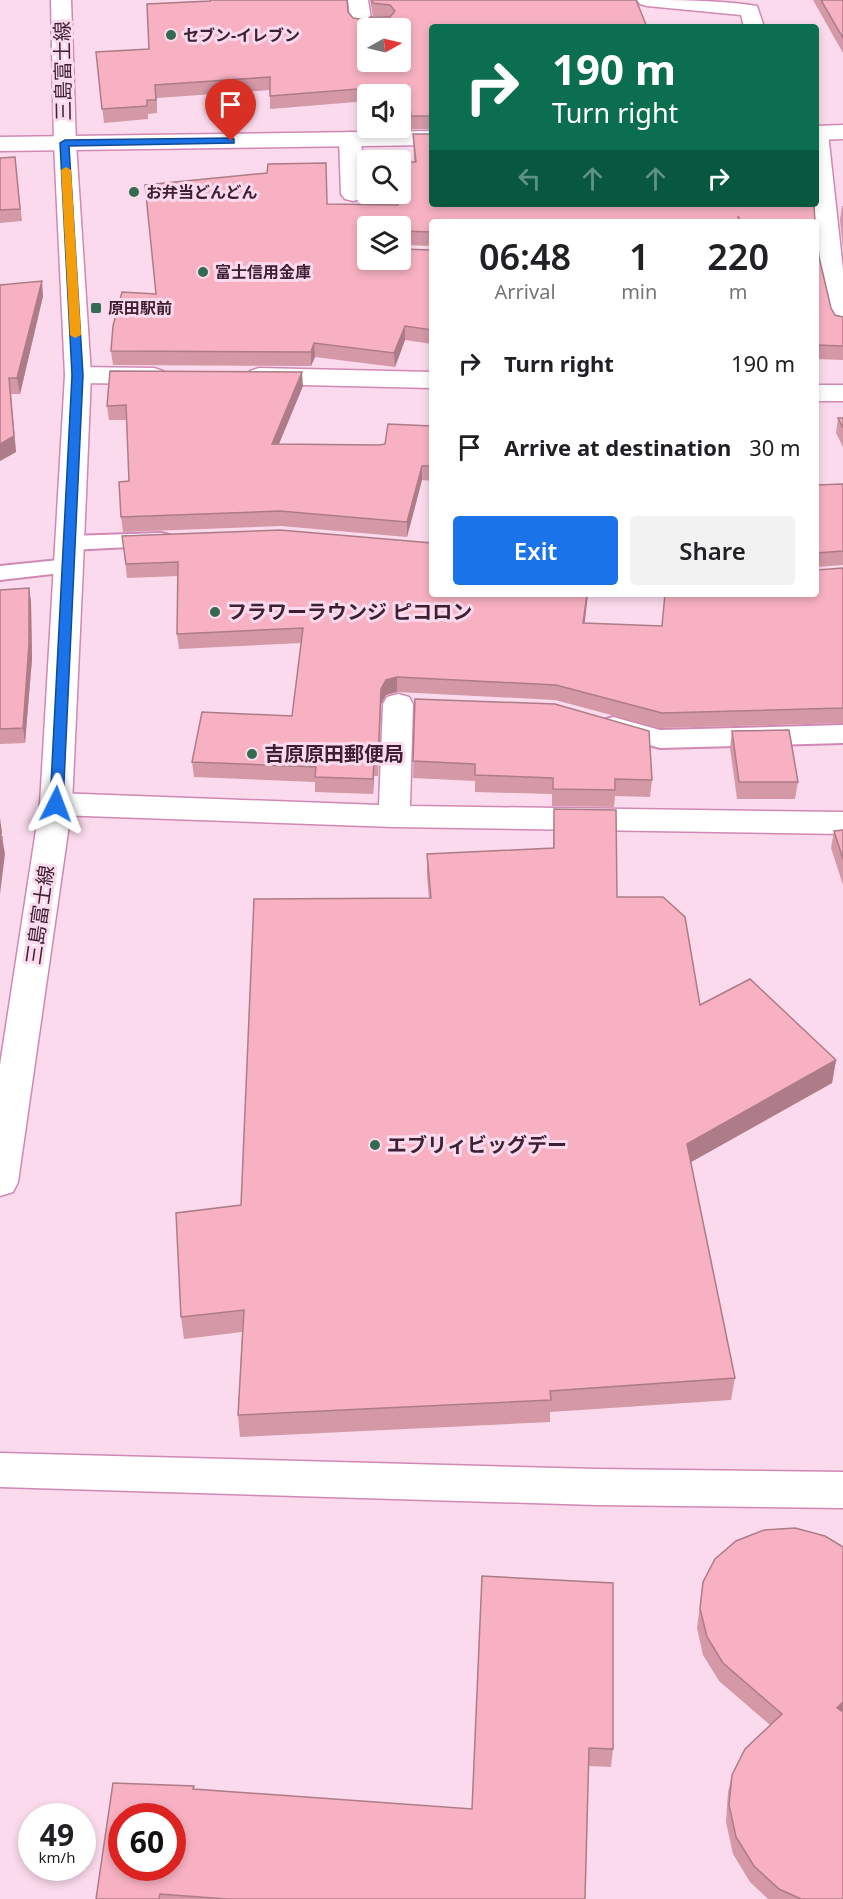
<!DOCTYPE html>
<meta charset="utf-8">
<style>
:root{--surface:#fff;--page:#f2f2f2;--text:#202124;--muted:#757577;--accent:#1a73e8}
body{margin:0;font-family:"Noto Sans","Noto Sans JP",sans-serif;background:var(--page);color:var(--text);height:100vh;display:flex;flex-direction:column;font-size:22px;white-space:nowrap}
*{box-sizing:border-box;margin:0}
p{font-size:20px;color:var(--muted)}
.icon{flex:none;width:33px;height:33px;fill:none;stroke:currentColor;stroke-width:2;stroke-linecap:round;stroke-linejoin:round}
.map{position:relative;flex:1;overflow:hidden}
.side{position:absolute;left:429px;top:219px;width:390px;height:378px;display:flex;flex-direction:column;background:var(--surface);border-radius:6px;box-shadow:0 3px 9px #0003}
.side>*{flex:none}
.banner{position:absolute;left:429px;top:24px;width:390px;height:183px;border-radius:6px;box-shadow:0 3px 9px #0003;background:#0b6e4f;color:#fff;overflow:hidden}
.needle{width:39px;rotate:82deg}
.buttons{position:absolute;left:357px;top:18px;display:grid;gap:12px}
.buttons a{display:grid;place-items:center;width:54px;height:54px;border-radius:6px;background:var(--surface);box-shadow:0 3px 9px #0003;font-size:30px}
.speed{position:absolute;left:18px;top:1803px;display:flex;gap:12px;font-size:30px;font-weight:700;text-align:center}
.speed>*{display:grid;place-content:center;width:78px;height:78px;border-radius:50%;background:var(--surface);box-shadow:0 3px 9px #0003;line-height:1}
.speed small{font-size:15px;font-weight:400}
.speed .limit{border:9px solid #d22;background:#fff;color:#111}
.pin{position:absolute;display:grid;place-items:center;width:51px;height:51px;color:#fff;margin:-62px -26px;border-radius:50% 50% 50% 0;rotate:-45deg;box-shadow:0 0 6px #0007}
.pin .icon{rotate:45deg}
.me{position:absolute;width:66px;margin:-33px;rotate:3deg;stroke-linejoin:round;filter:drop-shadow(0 0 4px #0008)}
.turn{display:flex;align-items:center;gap:21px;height:126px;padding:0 24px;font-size:27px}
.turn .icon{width:78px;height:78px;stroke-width:2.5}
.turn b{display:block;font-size:42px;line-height:51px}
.lanes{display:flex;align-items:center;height:57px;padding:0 24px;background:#0003;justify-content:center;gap:30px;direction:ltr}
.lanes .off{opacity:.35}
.eta{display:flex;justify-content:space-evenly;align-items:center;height:102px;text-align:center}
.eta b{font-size:36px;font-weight:600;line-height:42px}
.cta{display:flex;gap:12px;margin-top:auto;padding:12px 24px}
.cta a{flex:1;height:69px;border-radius:6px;background:var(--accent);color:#fff;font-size:24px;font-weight:600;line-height:69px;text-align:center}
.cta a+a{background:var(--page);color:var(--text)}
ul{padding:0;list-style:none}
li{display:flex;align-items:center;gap:18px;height:84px;padding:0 24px}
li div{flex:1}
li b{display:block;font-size:22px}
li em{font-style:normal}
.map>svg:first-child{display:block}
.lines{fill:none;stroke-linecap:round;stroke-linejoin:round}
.lane-casing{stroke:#d188b4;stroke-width:4}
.street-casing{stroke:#d188b4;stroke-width:3}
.secondary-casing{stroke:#d188b4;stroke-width:3}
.primary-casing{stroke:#d188b4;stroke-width:3}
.lane{fill:#fff;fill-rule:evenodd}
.street{fill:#fff;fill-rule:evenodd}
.secondary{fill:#fff;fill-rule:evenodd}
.primary{fill:#fff;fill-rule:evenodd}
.wall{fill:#d498a7}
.shaded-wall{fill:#ad7c88}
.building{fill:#f7b1c2;stroke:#ad7c88;stroke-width:1.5;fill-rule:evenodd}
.route{fill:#1a73e8;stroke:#114b97;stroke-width:1.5}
.slow{fill:#f59e0b}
.poi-dot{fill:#326a52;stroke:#fadaec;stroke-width:2}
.labels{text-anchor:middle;stroke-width:6;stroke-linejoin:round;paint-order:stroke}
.far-poi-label{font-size:16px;font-weight:bold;fill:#3d2032;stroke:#fadaec;text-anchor:start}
.street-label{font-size:20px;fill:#3d2032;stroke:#fadaec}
.poi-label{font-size:20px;font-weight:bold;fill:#3d2032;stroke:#fadaec;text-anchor:start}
</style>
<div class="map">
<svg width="843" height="1899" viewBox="0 0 843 1899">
<rect width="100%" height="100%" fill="#fadaec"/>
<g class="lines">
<defs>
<g id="lane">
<path d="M161,533L169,535L173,540L169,545L70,550L62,548L58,543L62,538L70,536Z"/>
<path d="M69,559L78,561L81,566L78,571L0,580V566Z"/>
<path d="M613,717L660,730L843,725V743L660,748L604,732L600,726L604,720Z"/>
</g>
<g id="street">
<path d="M348,0H368L371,18L390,20L393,24L390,28H368V31L354,29L351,25Z"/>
<path d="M637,0C676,0 719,0 757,6L764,27H744L741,15L647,6L640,4Z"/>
<path d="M817,126L825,128L828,133L843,270V329L834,327L831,322L819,270L813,204H816Z"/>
<path d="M350,132L358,134L361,139L365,194L361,199L353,201L345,199L341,194L339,139L342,134Z"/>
<path d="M78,367L154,368L163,371L167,376L163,381L154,384L78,383L69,380L65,375L69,370Z"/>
<path d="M259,368L432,372V388L259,384L250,381L246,376L250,371Z"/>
<rect x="816" y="385" width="27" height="16"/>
<path d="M398,694L409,697L413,704L410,806L843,812V834L394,827L56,815L45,811L40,804L45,797L56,793L379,805L383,704L387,697Z"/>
<path d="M0,1453L596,1469L843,1472V1508L596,1505L0,1487Z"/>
</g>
<g id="secondary">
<path d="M843,125V139L816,140V126Z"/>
<path d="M432,131V145L0,151V137Z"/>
</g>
<path id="primary" d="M51,0H71L76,143L91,375L83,566L72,804L18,1182L13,1192L0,1196V1065L40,804L65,375L54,143Z"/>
</defs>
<use href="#lane" class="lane-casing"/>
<use href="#street" class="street-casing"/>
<use href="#secondary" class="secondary-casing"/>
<use href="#primary" class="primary-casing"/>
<use href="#lane" class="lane"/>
<use href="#street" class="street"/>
<use href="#secondary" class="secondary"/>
<use href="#primary" class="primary"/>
</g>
<g class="wall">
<path d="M370,0H636L432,27V129H411L408,98L400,99V94H368V101L270,109V90L157,98V113L148,114V119L104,123L96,52L149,49L348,12L353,18L367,20L386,17L373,16Z"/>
<path d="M813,0H843V53Z"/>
<path d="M413,134L432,204L815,222H432V246L400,245V226L368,260L432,250V344L405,340L395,367L315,357L311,366L113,365L111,351L156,294L327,204L398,205L414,162Z"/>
<path d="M15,157L22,221L0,223V158Z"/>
<path d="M842,206H843V249L840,220Z"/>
<path d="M816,228L819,257L831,308L835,315L843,317V360L816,359Z"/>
<path d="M0,285L43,296L20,394H11L16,452L0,461Z"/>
<path d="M303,386L279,444L379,445L385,444L432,426V481L422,480L407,537L281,526L123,532L121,517L129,481L127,420H109L107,406Z"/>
<path d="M838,418H843V447L836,433Z"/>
<path d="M843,484V565L817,567V570L843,568V723L660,728L555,700L397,692L386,695L381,704L378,776H374L373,794L315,792V782L194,777L192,762L292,716L301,643L179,649L177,634L178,576L127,578L122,536L432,594H588L584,623L662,626L816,485Z"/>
<path d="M29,588L31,602L32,659L25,743L0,744V590Z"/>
<path d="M415,699L652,780L650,797L615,796L614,807L552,806V794L475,792V781L413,778Z"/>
<path d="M732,731L798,782L795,799H737L730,748Z"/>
<path d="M554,809L617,897L700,1005L836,1060L832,1083L691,1162L735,1378L731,1400L550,1412V1422L240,1437L238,1415L242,1332L184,1339L181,1317L241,1205L429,898L427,876V854L553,848Z"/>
<path d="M843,830V885L831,848L834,831Z"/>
<path d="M736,1541L843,1899H768L750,1882L733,1854L726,1822L728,1792L732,1775L770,1725L719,1681L703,1655L697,1628L703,1582Z"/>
<path d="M482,1576L613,1749L611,1767L588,1766L585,1899H96L194,1789L472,1809Z"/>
</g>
<g class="shaded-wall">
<path d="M42,281L43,296L20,394L17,378Z"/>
<path d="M405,326V340L395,367L394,353Z"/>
<path d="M314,343L315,357L311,366V352Z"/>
<path d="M302,372L303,386L273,458L272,444Z"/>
<path d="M9,378L16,452L0,461V444Z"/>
<path d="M422,466V480L407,537V522Z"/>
<path d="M29,588L31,602L32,659L25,743L23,728Z"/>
<path d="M587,594H588L583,638V623Z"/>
<path d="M397,677V692L386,695L381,704L378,776L381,689L386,680Z"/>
<path d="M374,761V776L373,794V779Z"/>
<path d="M0,818L2,832L0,847Z"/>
<path d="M2,837L5,854L0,894V852Z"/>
<path d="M836,1060L832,1083L684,1166L687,1144Z"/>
<path d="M843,1702V1714L837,1708Z"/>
</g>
<g class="building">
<path d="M210,0H347L348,12L353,18L367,20L370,17H390L395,11L390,5L373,3L372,0H636L647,27H432V116H411L408,85L270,96V77L155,85L156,100H147V106L102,109L96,52L149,49L147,4L210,1ZM368,28H400V62H368Z"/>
<path d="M821,0H843V38Z"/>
<path d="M413,134H432V204H750L814,206L815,222H741L738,216L739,222H432V232L400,231V226H368V260H400V249L432,250V330L405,326L394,353L314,343L311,352L111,351L113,326L122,292L156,294L145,185L267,173L268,164L326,163L327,204L398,205L407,162H416Z"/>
<path d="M15,157L20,209L0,210V158Z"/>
<path d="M816,228L819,257L831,308L835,315L843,317V346L816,345Z"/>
<path d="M42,281L17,378H9L14,436L0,444V285Z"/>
<path d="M110,371L302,372L272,444L379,445L385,444L388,424L432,426V466H422L407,522L280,511L121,517L119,482L129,481L126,405L107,406Z"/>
<path d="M838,418H843V428Z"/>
<path d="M843,484V551L816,553L817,570L843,568V708L662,713L556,685L397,677L386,680L381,689L378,761H374L373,779L315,777L316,767L192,762L202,712L292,716L303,628L177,634L178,562L126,564L122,536L280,530L432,543V594H587L583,623L662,626L665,594H816V485Z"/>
<path d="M29,588V644L23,728L0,729V590Z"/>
<path d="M415,699L555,704L649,731L652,780L615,779V790L553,789V778L475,775V764L413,761Z"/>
<path d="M789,730L798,782H739L732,731Z"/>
<path d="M554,809L616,810L617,897H663L685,917L700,1005L750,979L836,1060L687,1144L735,1378L550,1391L551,1400L238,1415L244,1310L181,1317L176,1213L241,1205L254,899L431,898L427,854L554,848Z"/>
<path d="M843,830V859L834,831Z"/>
<path d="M0,837H2L0,852Z"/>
<path d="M795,1528L825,1536L843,1547V1702L837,1708L843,1712V1899H801L779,1889L754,1866L736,1837L729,1805L732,1775L745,1749L782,1714L723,1663L707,1637L700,1609L703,1582L715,1559L736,1541L764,1530Z"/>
<path d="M482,1576L613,1583V1749L589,1748L585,1899H227L160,1894L159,1899H96L113,1783L194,1786L193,1789L472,1809ZM122,1816H172V1868H122Z"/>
</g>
<path class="route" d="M231,138L234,139V143L69,146L83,375L63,804L56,808L50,804L72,375L60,143L65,140Z"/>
<path class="slow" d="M66,167L71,170L81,335L75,338L70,335L61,170Z"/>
<g class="poi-dot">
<circle cx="171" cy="35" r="6"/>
<circle cx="134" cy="192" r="6"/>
<circle cx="203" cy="272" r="6"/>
<rect x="90" y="302" width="12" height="12" rx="3"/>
<circle cx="215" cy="612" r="6"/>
<circle cx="252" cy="754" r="6"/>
<circle cx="375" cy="1145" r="6"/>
</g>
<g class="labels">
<g class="far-poi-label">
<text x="183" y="41">セブン-イレブン</text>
<text x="146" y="198">お弁当どんどん</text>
<text x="215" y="278">富士信用金庫</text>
<text x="108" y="314">原田駅前</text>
</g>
<g class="street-label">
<text transform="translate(63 71) rotate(-91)" y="7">三島富士線</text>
<text transform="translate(40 915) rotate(-82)" y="7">三島富士線</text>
</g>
<g class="poi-label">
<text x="227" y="619">フラワーラウンジ ピコロン</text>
<text x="264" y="761">吉原原田郵便局</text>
<text x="387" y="1152">エブリィビッグデー</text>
</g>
</g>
</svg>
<div class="buttons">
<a><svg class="needle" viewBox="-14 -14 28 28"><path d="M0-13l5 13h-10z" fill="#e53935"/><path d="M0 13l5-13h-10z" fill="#757577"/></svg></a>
<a><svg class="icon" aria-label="sound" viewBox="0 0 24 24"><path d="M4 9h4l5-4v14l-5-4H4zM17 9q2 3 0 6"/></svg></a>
<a><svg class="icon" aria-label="search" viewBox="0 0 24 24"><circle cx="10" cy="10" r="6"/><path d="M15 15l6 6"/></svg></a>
<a><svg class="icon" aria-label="layers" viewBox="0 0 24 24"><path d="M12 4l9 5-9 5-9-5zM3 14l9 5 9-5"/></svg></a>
</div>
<div class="speed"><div>49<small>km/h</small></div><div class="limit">60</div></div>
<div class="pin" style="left:231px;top:141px;background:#d93025"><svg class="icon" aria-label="arrive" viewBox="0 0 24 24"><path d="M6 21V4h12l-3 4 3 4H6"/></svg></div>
<svg class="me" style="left:56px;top:804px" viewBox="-20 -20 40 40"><path d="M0-17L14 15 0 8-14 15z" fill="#1a73e8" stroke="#fff" stroke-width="4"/></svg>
<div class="banner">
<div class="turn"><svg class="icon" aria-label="right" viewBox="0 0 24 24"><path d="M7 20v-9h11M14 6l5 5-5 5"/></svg><div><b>190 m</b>Turn right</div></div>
<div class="lanes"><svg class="icon off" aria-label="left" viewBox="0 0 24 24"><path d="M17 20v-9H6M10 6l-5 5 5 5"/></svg><svg class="icon off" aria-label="ahead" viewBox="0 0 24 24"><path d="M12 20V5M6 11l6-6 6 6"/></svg><svg class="icon off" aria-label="ahead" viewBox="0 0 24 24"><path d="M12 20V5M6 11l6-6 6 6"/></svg><svg class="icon" aria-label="right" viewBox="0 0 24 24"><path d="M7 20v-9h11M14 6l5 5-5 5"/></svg></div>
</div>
<section class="side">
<div class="eta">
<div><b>06:48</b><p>Arrival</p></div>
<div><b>1</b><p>min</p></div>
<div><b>220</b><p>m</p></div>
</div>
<ul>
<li><svg class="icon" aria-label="right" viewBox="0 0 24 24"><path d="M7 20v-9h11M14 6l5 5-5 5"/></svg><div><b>Turn right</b></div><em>190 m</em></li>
<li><svg class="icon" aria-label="arrive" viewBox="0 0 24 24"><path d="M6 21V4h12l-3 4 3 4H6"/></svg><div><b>Arrive at destination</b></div><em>30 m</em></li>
</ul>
<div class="cta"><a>Exit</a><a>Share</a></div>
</section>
</div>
